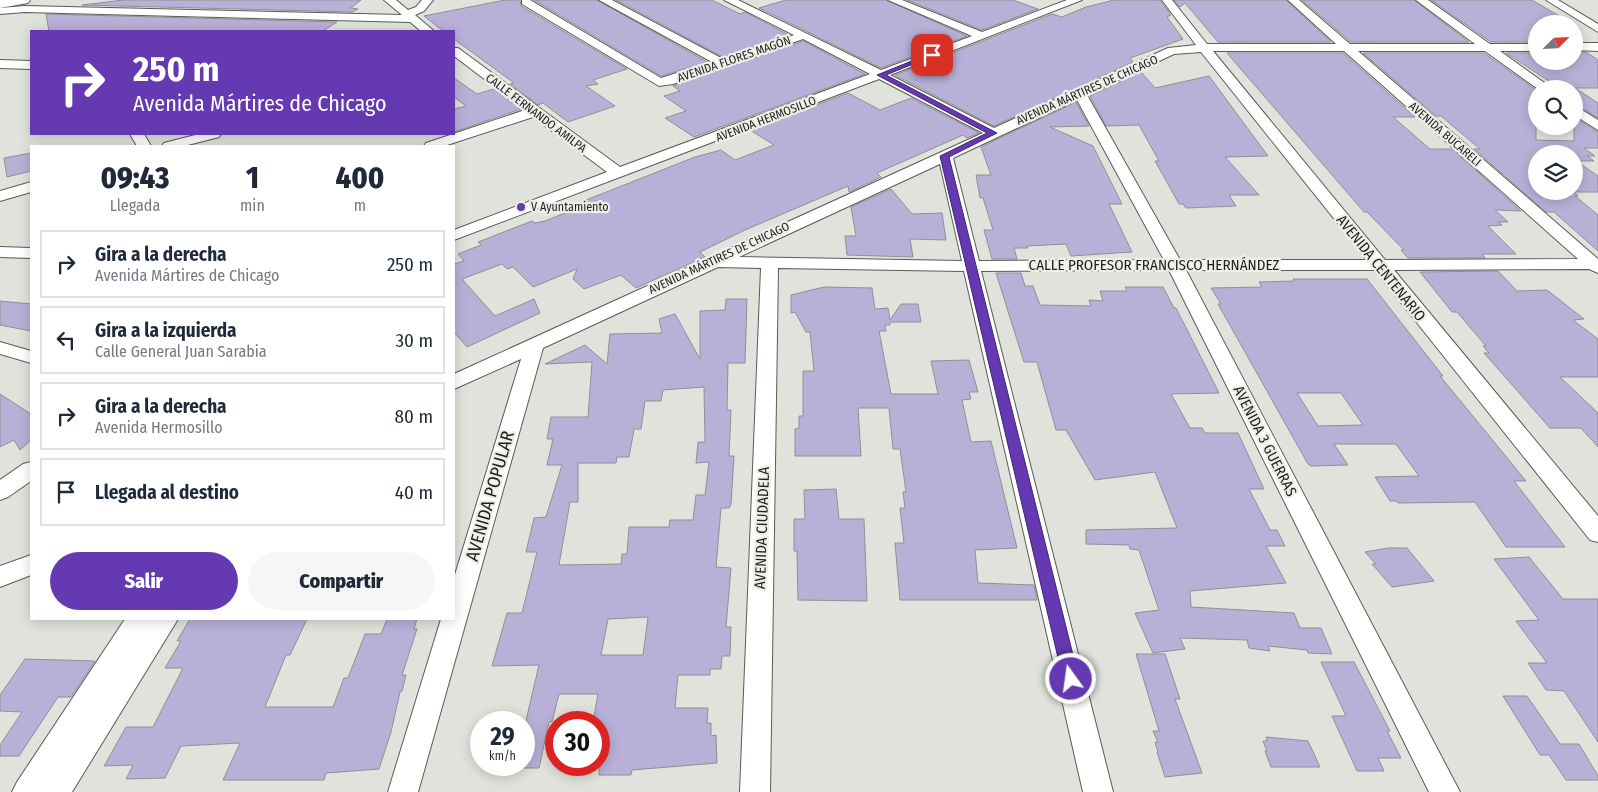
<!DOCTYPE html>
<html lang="es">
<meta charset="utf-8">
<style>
:root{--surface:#fff;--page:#f6f6f7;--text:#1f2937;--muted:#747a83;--line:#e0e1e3;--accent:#6439b1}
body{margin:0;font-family:"Fira Sans Condensed",sans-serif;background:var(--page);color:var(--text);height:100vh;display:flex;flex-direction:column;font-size:19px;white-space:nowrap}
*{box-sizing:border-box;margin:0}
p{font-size:16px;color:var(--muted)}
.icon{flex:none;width:28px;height:28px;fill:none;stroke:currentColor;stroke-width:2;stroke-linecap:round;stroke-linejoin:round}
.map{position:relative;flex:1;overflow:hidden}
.sheet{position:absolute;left:30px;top:145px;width:425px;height:475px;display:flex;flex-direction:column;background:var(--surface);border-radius:0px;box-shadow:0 2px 12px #0003}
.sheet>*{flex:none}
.banner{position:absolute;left:30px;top:30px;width:425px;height:105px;border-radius:0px;box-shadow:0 2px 12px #0003;background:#6439b1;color:#fff;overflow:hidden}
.needle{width:32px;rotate:66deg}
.buttons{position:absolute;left:1528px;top:15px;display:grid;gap:10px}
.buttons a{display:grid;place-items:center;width:55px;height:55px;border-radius:50%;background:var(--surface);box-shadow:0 2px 12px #0003;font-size:25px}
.speed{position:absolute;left:470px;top:711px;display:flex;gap:10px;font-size:25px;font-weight:700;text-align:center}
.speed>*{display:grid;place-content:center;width:65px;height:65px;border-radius:50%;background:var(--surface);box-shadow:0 2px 12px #0003;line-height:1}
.speed small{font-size:12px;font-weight:400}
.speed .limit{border:8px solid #d22;background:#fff;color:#111}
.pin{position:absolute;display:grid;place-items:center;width:42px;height:42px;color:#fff;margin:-21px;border-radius:10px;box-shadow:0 2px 8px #0006}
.me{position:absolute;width:55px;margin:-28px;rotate:346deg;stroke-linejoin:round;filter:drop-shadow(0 0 4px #0008)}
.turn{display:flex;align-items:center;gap:18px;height:105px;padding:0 20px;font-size:22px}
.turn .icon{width:65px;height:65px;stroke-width:2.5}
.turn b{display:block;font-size:35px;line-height:42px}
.eta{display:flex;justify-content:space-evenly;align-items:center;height:85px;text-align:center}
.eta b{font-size:30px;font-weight:800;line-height:35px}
.action{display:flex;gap:10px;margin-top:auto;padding:10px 20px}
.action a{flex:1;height:58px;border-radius:30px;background:var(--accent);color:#fff;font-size:20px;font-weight:800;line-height:58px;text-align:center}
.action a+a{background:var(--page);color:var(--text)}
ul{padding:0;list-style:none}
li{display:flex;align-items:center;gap:15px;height:68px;margin:0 10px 8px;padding:0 10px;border:2px solid var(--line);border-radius:0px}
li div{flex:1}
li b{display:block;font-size:19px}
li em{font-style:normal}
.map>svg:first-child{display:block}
.building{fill:#b9b0d7;stroke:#908f96;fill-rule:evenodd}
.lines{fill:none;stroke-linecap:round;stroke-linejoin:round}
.minor-casing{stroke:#585c56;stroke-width:2}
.highway-casing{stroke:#585c56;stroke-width:2}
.minor{fill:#fff;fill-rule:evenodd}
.highway{fill:#fff;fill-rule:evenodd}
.route{fill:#6439b1;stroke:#412573}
.poi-dot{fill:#6439b1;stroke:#ecf0e9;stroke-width:2}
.labels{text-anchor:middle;stroke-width:4.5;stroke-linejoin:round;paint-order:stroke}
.far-street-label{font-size:12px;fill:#1f211e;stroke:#ecf0e9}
.far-poi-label{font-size:12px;fill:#1f211e;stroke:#ecf0e9;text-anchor:start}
.street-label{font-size:15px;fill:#1f211e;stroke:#ecf0e9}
.near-street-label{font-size:18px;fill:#1f211e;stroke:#ecf0e9}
</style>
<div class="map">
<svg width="1598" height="792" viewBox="0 0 1598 792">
<rect width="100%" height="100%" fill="#dfe3dc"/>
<g class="building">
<path d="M123,0H361L351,8L358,9L352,12L82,5Z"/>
<path d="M505,0H520L521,6L627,69L593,80L598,84L586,86L615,106L568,122L543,103L538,105L510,84L514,83L454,39V31H443L424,16Z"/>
<path d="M534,0H597L707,62L661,76Z"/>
<path d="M616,0H712L740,14L745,12L789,35L723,57Z"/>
<path d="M786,0H886L967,36L881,68L759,8Z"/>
<path d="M907,0H1013L1038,9L982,30Z"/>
<path d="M1114,0H1160L1171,15L1167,17L1183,39L1130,58L1133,62L994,126L895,75L1052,14L1062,17L1086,7Z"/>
<path d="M1174,0H1286L1331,42H1218L1185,3L1180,7Z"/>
<path d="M1302,0H1414L1469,42H1351Z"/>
<path d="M1431,0H1532L1573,24H1536V42H1491Z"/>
<path d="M46,14L337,22L323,31H49Z"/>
<path d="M803,41L865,74L694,137L665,118L686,111L664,96L680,91L673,86Z"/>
<path d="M1574,52H1586L1598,60V88H1575L1598,103V118L1574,103V88L1558,87L1506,53H1536V61H1574Z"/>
<path d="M1227,53H1343L1415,117H1393L1430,149H1452L1521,211L1495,210L1508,222H1498L1502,225L1488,226L1516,254H1482L1485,258H1408L1401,250H1404L1367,212H1364Z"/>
<path d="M1363,53H1484L1536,90V140L1574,141V117L1598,132V148H1584L1595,156H1587L1594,161H1576L1598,176V192H1574L1578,196H1575L1598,215V251L1554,212H1546L1474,149H1480L1441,116H1436ZM1536,154H1574V191H1536Z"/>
<path d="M1141,72L1155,88L1209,76L1268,156L1225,157L1259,195H1229L1236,206L1186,208L1183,204H1179L1155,161H1159L1139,125L1106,126L1090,96Z"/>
<path d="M454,78L477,94L494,89L521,109L454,132V109L466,106L454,97Z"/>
<path d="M848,93L880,110L911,98L979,133L967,138L963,135L877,173L881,177L849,192L848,186L745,230L700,252L705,257L636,288L621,275L584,289L573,279L577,269L533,287L513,267L507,269L502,264L462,279L495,316L534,299L540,313L467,347L454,332V264L464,261L458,254L481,245L478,242L532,221L535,223L545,221L585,205L581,202L695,157L721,150L735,160L774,145L750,130Z"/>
<path d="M1076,102L1089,126L1050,127L1093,146L1122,204H1109L1132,252L1071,256L1066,244L1027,246L1028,248H1014L1017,259H992L984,230H993L983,198H980L976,175H991L981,147Z"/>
<path d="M31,153V171L7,177L4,158Z"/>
<path d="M891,189L912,214L942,213L946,240L910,239L913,257L847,255L845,236H856L851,207Z"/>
<path d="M1498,271L1517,291L1547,290L1584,319L1573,320L1598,339V377H1560L1598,413V447L1581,428H1550L1484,353H1489L1483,346H1486L1457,312H1452L1420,272Z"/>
<path d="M996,273H1021L1025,286H1033L1040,305L1091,306L1089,300L1103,301L1100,291H1127L1125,287H1163L1174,308H1176L1219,393L1171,394L1190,428H1202L1205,433H1238L1264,489H1249L1270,530H1277L1285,546H1266L1286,583L1190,591L1191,607L1294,613L1300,628H1321L1332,654L1308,653L1307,650L1268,646L1270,651L1249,648L1247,640L1180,638L1185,649L1153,653L1135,613L1159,610L1139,550L1130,549L1129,545L1086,544V530L1177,528L1155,472L1095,480L1066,430H1056L1037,362H1024Z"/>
<path d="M1293,279H1367L1443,376H1440L1526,481H1514L1565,547H1506L1475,502L1398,503L1397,501H1390L1375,477L1419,476L1396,444H1334L1348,465L1311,466L1308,464L1218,304H1221L1211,288L1262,287L1259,282L1294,281ZM1297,393H1341L1363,425L1318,426Z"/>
<path d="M824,287L872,288L875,309L888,308L890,320L901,304H918L921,322H890V325H885L886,331H879L891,394H938L931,361L969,360L978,392H969L971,399L962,400L971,442L991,441L1017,548L975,550L978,583L1034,585L1037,600H900L895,543H904L900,508H905L903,492H906L900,449H893L889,408H858L861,456H795V429L799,428V416H803V371H814L810,332H806L795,312L791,313V295Z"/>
<path d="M726,299H747L745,363H728L727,410H731L729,456H734L731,504L729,508H721L716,567L731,568L726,627H731L730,656H722L721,669H710V675H678L675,708H708L707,723H711V736L716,735L717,763L632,770L631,775H599V722H593L598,694H559L552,722H549L539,768H524V729L539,665L492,666L507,613H522L537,552H526L534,518L546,517L562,465H547L553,439H547L551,417H588L592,362L545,364L585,345L607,364L610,334L662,333L659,319L675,314L700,359V311L725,310ZM704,387L705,442H698L696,463L709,462L705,495H696L693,520H670L669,527H629L627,554H622L621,564L559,565L570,502H578V463H616L617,457H629L634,429H641L645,401H661L663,390ZM648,617L643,655H601L608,619Z"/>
<path d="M0,301L31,304V331L0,325Z"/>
<path d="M0,394L31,414V440L20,450L14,440L0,447Z"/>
<path d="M836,489L839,519H864L867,601L798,600L797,551H794V519H805L804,490Z"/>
<path d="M1388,548H1407L1434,581L1392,587L1372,564H1376L1365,552Z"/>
<path d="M1529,557L1563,599H1598V742L1564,691L1546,690L1528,663H1547L1516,621L1539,620L1494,559Z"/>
<path d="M190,619H307L290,655H286L265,707H333L344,678H348L365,634H381L387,619H417L414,629H417L402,675H406L402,691L400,692L391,732L379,769L326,773L324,780H223L240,743L181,746L165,778L126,779L133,765L104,766L126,727H153L183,668H165L181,641H177Z"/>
<path d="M1136,654H1165L1180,699H1175L1202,773L1165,777L1157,752H1158L1155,742H1158L1153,731H1159Z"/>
<path d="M25,659L95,661L71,697H58L19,756H0V745L22,712L0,711V695Z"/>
<path d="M1321,662H1354L1390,731H1387L1401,758H1378L1384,771H1357L1332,716H1346Z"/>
<path d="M1503,696H1527L1560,744H1579L1598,776V780H1566L1549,755H1540Z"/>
<path d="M1266,737L1308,741L1320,767H1271L1265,751H1267L1263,741H1267Z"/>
</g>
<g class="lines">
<defs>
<g id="minor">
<path d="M384,0H396L408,10L416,7L422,0H433L424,11L415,15L434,31H421L410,22L25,12L0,14V8L25,6L402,15Z"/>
<path d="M522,0H530L661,78L712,62L599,0H612L723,59L794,35L724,0H738L881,70L972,36L888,0H902L982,32L1067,0H1082L890,75L994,128L1168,48L1196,45L1162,0H1172L1207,44H1336L1288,0H1299L1350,44H1475L1416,0H1428L1490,44H1536V51H1500L1553,89H1538L1485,51H1358L1598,259V273L1589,269L1394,270L1598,516V542L1590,540L1375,270H1186L1460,792H1429L1169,270L981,271L1113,792H1083L964,271L778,268L770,792H740L761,268L718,267L543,348L418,792H388L441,619H454V578L521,359L454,389V374L983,133L879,79L454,240V230L607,172L533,117L444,146H424L426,143L525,110L454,56V48H458L620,167L870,74L803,39L673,84L659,86L522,4ZM1213,51H1344L1578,259L1385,260ZM1201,52L1367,260H1180L1087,95L1174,54ZM1077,100L1164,260L979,261L953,158ZM940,164L962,261L739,257Z"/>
<path d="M1546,0H1558L1598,24V32Z"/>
<path d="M1574,43H1598V51L1574,50Z"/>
<path d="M0,60L31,61V69L0,68Z"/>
<path d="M1574,105L1598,120V130L1574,115Z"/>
<path d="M130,134H144L151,146H137Z"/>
<path d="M199,134H221L219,137L184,146H162L164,143Z"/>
<path d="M31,182V192L0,201V191Z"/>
<path d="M0,247L31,248V258L0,257Z"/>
<path d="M0,342L31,351V363L0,354Z"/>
<path d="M31,462V481L8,497L0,500V480L23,464Z"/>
<path d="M31,555V575L0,587V566Z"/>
<path d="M125,619H178L72,792H12L17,782Z"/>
</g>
<path id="highway" d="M0,0H30L28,3L0,8Z"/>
</defs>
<use href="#minor" class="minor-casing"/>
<use href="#highway" class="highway-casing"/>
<use href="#minor" class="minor"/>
<use href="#highway" class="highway"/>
</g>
<path class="route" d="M929,54L935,55L886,75L997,133L949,157L1079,679L1076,684L1071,686L1066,684L1063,679L940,156L987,133L877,75Z"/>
<circle class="poi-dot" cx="521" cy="207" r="5"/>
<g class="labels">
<g class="far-street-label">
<text transform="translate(734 59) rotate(-19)" y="4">AVENIDA FLORES MAGÓN</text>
<text transform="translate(1087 90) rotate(-24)" y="4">AVENIDA MÁRTIRES DE CHICAGO</text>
<text transform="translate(536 113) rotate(37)" y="4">CALLE FERNANDO AMILPA</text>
<text transform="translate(766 119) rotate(-21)" y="4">AVENIDA HERMOSILLO</text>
<text transform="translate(1445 134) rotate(41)" y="4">AVENIDA BUCARELI</text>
<text transform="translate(719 258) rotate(-25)" y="4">AVENIDA MÁRTIRES DE CHICAGO</text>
</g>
<g class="far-poi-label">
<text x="531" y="211">V Ayuntamiento</text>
</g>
<g class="street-label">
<text x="1154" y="270">CALLE PROFESOR FRANCISCO HERNÁNDEZ</text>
<text transform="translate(1381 268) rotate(51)" y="5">AVENIDA CENTENARIO</text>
<text transform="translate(1265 441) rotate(63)" y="5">AVENIDA 3 GUERRAS</text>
<text transform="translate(762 528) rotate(-88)" y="5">AVENIDA CIUDADELA</text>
</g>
<g class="near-street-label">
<text transform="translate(490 496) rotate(-74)" y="6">AVENIDA POPULAR</text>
</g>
</g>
</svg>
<div class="buttons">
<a><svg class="needle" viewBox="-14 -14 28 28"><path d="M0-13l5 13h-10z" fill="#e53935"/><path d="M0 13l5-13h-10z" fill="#747a83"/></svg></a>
<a><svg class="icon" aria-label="search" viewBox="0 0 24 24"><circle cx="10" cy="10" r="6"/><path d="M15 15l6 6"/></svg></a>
<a><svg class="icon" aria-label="layers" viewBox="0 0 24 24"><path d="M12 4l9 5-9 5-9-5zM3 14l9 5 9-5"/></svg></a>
</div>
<div class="speed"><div>29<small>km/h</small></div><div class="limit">30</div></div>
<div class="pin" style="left:932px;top:55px;background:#d93025"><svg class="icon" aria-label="arrive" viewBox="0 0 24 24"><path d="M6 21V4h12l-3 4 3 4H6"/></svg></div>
<svg class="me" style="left:1071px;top:679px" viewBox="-20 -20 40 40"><circle r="17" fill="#6439b1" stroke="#fff" stroke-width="3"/><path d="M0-11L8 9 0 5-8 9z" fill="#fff"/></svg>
<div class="banner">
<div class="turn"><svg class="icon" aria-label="right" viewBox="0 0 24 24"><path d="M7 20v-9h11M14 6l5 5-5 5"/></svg><div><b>250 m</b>Avenida Mártires de Chicago</div></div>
</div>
<section class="sheet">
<div class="eta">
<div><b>09:43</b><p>Llegada</p></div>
<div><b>1</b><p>min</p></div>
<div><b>400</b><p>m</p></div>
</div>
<ul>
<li><svg class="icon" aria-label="right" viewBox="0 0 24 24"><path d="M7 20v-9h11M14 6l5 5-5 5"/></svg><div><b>Gira a la derecha</b><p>Avenida Mártires de Chicago</p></div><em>250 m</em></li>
<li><svg class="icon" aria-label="left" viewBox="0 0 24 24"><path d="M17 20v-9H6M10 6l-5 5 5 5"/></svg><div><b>Gira a la izquierda</b><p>Calle General Juan Sarabia</p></div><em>30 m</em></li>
<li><svg class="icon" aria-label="right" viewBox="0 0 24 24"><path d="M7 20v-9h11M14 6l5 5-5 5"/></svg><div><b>Gira a la derecha</b><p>Avenida Hermosillo</p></div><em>80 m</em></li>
<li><svg class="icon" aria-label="arrive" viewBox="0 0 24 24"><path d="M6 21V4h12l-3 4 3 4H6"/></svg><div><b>Llegada al destino</b></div><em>40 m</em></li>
</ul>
<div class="action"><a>Salir</a><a>Compartir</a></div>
</section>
</div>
